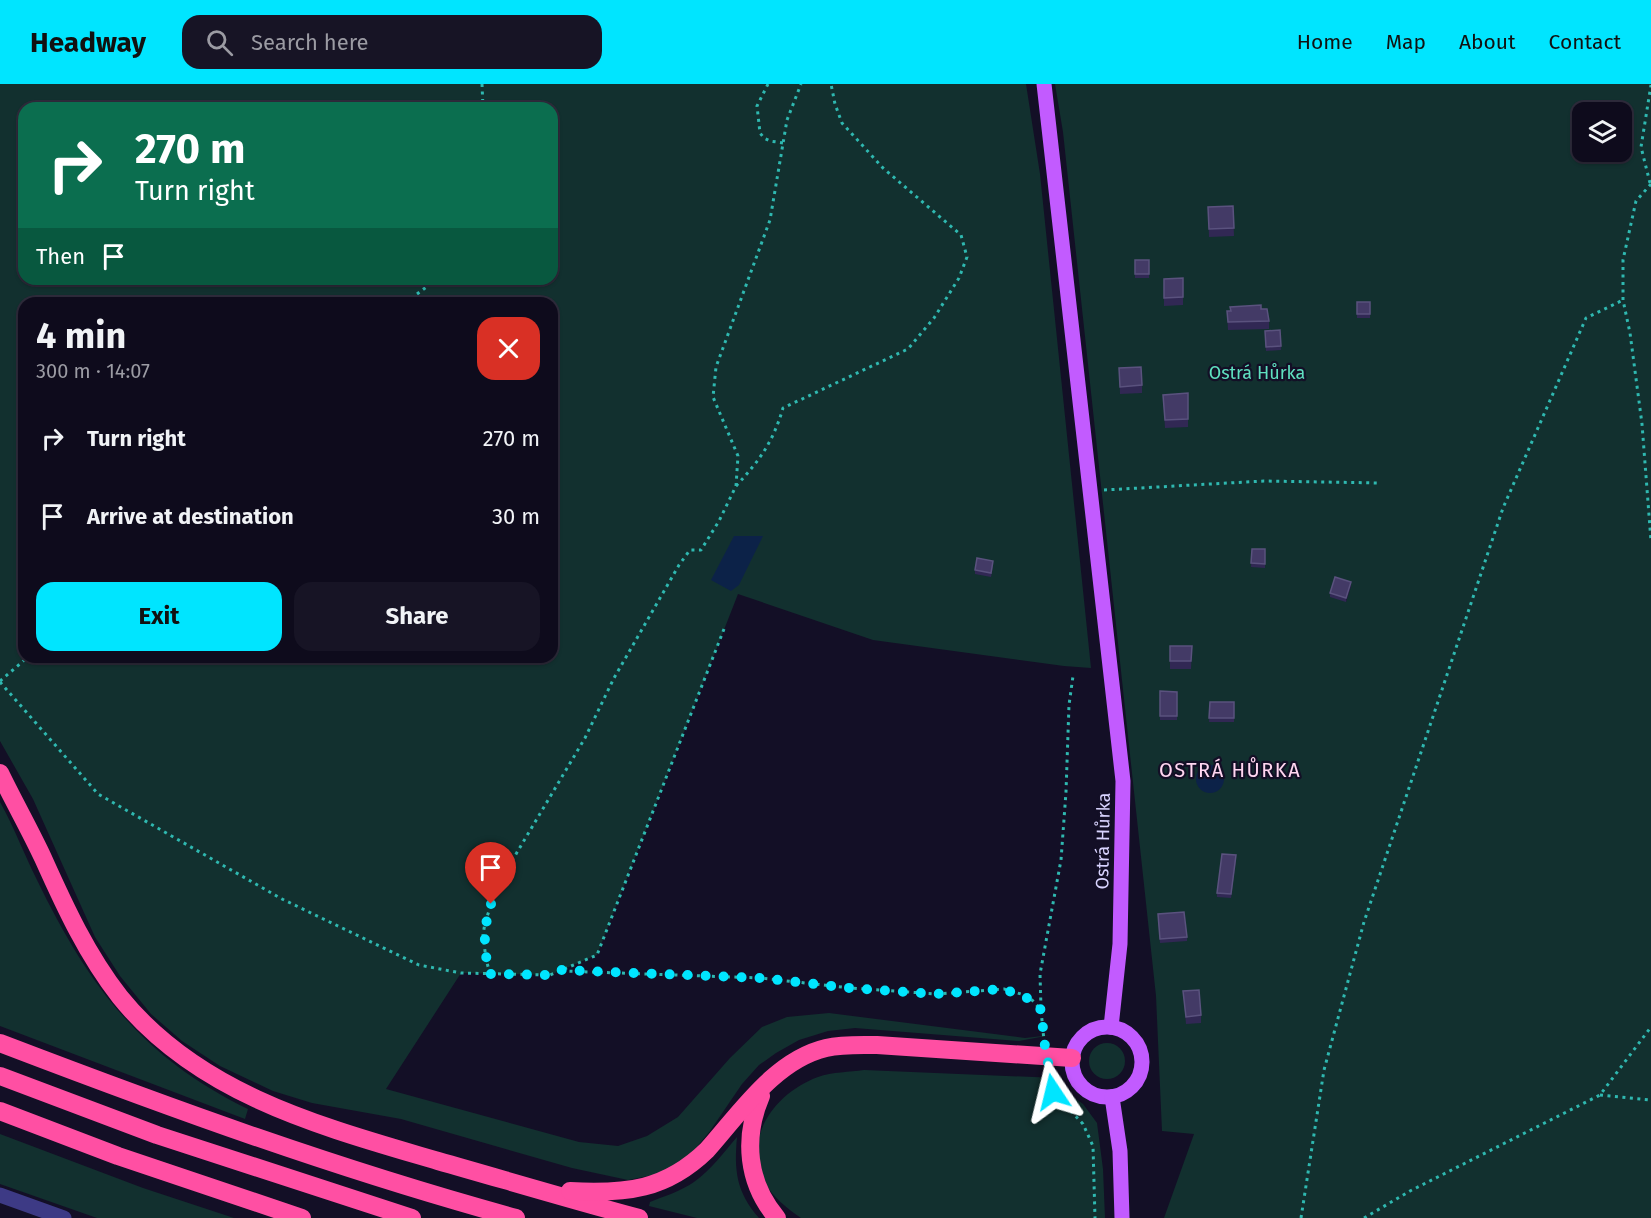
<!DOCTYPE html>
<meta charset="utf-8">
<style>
:root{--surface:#0e0b1c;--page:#171425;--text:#f1f3f6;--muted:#9b9ba3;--line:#2e2b3b;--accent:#00e5ff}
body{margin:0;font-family:"Fira Sans",sans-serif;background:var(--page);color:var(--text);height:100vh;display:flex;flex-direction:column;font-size:22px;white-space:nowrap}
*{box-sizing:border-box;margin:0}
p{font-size:20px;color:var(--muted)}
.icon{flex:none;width:33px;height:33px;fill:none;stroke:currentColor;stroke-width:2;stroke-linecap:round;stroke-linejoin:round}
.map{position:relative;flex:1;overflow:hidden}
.panel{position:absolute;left:18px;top:213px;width:540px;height:366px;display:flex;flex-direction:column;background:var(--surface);border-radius:18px;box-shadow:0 2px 4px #0004,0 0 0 2px var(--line)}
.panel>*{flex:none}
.guide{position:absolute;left:18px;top:18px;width:540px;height:183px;border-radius:18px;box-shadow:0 2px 4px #0004,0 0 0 2px var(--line);background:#0b6e4f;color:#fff;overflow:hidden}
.buttons{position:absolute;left:1572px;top:18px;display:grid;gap:12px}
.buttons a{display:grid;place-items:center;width:60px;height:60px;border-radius:12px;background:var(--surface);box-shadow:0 2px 4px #0004,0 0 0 2px var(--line);font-size:30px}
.pin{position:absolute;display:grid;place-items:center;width:51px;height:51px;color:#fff;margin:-62px -26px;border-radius:50% 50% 50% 0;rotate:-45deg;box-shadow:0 0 6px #0007}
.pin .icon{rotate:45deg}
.me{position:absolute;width:66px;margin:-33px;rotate:350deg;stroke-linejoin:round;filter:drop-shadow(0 0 4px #0008)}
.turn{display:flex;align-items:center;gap:21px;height:126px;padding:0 18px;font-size:27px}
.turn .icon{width:78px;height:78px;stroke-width:2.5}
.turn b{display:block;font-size:42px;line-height:51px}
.then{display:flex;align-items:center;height:57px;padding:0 18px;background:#0003;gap:12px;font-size:22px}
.round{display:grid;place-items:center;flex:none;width:63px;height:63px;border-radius:18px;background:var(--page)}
.summary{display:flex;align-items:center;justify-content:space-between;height:102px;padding:0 18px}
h1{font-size:36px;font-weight:700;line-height:45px}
.action{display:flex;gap:12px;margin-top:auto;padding:12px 18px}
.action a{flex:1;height:69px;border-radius:18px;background:var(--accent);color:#111;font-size:24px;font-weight:700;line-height:69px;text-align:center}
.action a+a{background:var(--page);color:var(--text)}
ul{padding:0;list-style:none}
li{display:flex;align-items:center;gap:18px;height:78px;padding:0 18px}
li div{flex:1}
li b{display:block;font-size:22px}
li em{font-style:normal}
header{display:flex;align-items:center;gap:36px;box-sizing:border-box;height:84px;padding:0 30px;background:var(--accent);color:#111}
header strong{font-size:28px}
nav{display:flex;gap:33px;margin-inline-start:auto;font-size:21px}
.search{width:420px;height:54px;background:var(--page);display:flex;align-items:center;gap:15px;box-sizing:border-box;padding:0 21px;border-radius:18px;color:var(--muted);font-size:22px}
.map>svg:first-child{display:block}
.green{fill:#12302f;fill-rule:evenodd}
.water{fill:#0c2248}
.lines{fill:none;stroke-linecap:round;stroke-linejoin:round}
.path{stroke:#2fb8b0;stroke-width:3;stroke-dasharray:3 4.5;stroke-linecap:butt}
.minor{stroke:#3d3a85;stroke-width:15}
.major{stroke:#c25bff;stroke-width:15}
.highway{stroke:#ff4fa3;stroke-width:18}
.wall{fill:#312854}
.shaded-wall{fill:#1d163a}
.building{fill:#433a66;stroke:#5a527e;stroke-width:1.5}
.route{stroke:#00e5ff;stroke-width:10;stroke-dasharray:0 18}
.labels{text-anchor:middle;stroke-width:4.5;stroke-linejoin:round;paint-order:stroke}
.park-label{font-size:18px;fill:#5fe0c0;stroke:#130f26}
.street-label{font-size:18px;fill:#d9d4ff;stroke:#130f26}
.neighbourhood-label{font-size:20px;letter-spacing:1.5px;fill:#ffd6f0;stroke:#130f26}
</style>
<header>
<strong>Headway</strong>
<div class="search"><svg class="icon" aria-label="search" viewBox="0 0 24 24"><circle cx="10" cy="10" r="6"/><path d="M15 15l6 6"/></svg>Search here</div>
<nav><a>Home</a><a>Map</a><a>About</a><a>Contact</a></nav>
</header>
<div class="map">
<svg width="1651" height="1134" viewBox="0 0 1651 1134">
<rect width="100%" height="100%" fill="#130f26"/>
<g class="green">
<path d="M0,0H1026L1040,90L1091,584L1064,582L873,556L738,510L597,871L550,891L461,889L386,1005L579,1058L618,1062L647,1052L678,1033L730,974L762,943L787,933L829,929L1025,954L1051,951L1019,957L855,944L828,947L799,956L776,969L759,981L742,1000L710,1047L687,1075L663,1089L628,1096L572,1084L401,1035L312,1019L273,1007L220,982L182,957L151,930L120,892L95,853L33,715L0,657ZM24,24H552V195H24ZM24,219H552V573H24Z"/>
<path d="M1055,0H1651V1134H1164L1194,1050L1162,1047L1156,912L1063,48ZM1582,28H1622V68H1582Z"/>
<path d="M0,718C14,743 24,770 37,796C88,901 141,973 248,1025L245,1035L0,942Z"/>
<circle cx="1107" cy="977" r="18"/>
<path d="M864,986L1057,994L1072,1012L1083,1020L1097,1039L1103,1085L1105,1134H801C788,1125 772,1113 765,1098C742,1053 775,1009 818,993C832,988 850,988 864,986Z"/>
<path d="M0,1050L143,1104L234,1134H97L0,1100Z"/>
<path d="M737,1053C734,1086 736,1108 759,1134H697L649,1122L650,1118C665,1112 681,1107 694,1098C711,1086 724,1068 737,1053Z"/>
</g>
<g class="water">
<path d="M734,452H763L739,501L731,507L711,496Z"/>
<circle cx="1210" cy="695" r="14"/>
</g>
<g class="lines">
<g class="path">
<path d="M482,0L483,24"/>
<path d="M768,0L757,22L760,49L764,54L770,57L783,59"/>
<path d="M1650,99L1641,63L1651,1"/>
<path d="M1651,100L1636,117L1623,176V216L1630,249L1642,340L1651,457"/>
<path d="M405,219L437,195"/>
<path d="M736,402C760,376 773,358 783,324L908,265L934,234L959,194L967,173L961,151L883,84L842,39L835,20L831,0"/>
<path d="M1104,406L1264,397L1381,399"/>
<path d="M0,597L28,573"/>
<path d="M0,598L98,710L282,815L419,881L461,889L550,891L597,871L724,545"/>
<path d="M562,887L761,894L850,904L937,910L1004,905L1021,910L1032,916L1041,926L1044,957"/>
<path d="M490,890L486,875L483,851L485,839L497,802L585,654L614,594L679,481L690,466H701L719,437L736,402L738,372L713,313L716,283L770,136L787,36L801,0"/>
<path d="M1041,924L1040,890L1061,776L1066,708L1069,621L1073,592"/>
<path d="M1051,989L1053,1008L1083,1040L1093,1062L1095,1134"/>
<path d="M1600,1011L1651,1016"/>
<path d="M1301,1134L1324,986L1364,838L1503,424L1586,234L1623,216"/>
<path d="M1364,1134L1410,1107L1600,1011L1651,943"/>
</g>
<path class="minor" d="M0,1111L64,1134"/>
<g class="major">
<path d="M1044,0L1123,697L1120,860L1111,943"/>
<circle cx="1107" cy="978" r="35"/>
<path d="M1112,1013L1120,1067L1122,1134"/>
</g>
<g class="highway">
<path d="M0,689C14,718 30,746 43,774C65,823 87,871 120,913C199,1011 323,1043 438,1077C505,1096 572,1116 639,1134"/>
<path d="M0,959C170,1024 340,1086 516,1134"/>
<path d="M0,992L157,1051L412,1134"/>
<path d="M761,1012C743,1054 747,1099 777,1134"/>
<path d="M0,1027L118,1072L302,1134"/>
<path d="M570,1107C626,1110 666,1106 707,1066C740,1029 775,976 826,964C843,960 860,961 877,961L1072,974"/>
</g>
</g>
<g class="wall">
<path d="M1233,122L1234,152L1209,153L1208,123Z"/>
<rect x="1135" y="176" width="14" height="18"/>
<path d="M1183,194V221L1164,222V195Z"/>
<rect x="1357" y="218" width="13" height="16"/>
<path d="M1261,225L1269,237V245L1228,246L1227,227Z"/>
<path d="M1280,246L1281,266L1266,267L1265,247Z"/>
<path d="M1119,284L1142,301V309L1120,310Z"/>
<path d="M1188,309V343L1165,344L1163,311Z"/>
<path d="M1252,465H1265V484L1251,483Z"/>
<path d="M993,481L991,493L975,490V486Z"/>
<path d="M1351,502L1346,518L1330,513V509Z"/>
<path d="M1170,562H1192L1191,585H1170Z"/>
<path d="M1160,607L1177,608V636H1160Z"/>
<path d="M1210,618H1234V638H1209Z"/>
<path d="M1236,775L1231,814L1217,813V809Z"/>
<path d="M1158,834L1187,853V857L1160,859Z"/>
<path d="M1183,907L1201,931V939L1186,940Z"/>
</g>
<path class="shaded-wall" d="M1351,498V502L1346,518V514Z"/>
<g class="building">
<path d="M1233,122L1234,144L1209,145L1208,123Z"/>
<rect x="1135" y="176" width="14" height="14"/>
<path d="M1183,194V213L1164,214V195Z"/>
<rect x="1357" y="218" width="13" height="12"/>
<path d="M1261,221V225H1267L1269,237L1228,238L1227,227H1231L1230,223Z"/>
<path d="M1280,246L1281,262L1266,263L1265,247Z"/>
<path d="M1141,283L1142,301L1120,303L1119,284Z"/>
<path d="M1188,309V335L1165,336L1163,311Z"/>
<path d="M1252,465H1265V480L1251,479Z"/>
<path d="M977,474L993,477L991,489L975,486Z"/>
<path d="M1335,493L1351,498L1346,514L1330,509Z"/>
<path d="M1170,562H1192L1191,577H1170Z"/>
<path d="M1160,607L1177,608V632H1160Z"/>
<path d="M1210,618H1234V634H1209Z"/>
<path d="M1222,770L1236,771L1231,810L1217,809Z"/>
<path d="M1184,828L1187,853L1160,855L1158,830Z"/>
<path d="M1199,906L1201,931L1186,933L1183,907Z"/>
</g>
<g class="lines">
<path class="route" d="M491,820C483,845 483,865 490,890L550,891L560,886L761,894L850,904L936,910L1004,905L1032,916L1041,926L1046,972L1051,988L1053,1008"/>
</g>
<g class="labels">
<g class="park-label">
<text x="1257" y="295">Ostrá Hůrka</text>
</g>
<g class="street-label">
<text transform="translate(1103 757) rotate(-89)" y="6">Ostrá Hůrka</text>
</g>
<g class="neighbourhood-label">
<text x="1230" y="693">OSTRÁ HŮRKA</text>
</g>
</g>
</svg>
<div class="buttons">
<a><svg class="icon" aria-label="layers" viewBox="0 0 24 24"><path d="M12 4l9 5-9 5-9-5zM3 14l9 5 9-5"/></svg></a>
</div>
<div class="pin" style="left:491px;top:820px;background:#d93025"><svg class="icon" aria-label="arrive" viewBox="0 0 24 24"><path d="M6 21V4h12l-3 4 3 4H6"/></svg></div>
<svg class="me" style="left:1053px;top:1008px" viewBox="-20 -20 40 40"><path d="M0-17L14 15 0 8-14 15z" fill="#00e5ff" stroke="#fff" stroke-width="4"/></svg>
<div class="guide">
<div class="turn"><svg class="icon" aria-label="right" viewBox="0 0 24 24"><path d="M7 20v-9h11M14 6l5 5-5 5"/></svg><div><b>270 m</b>Turn right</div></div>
<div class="then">Then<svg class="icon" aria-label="arrive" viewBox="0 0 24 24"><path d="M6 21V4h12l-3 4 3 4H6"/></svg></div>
</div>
<section class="panel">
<div class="summary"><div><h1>4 min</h1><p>300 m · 14:07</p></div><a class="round" style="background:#d93025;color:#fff"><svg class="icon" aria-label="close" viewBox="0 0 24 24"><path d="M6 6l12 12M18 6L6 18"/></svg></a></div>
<ul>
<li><svg class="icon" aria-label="right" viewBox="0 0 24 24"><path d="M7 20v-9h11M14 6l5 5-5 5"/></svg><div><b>Turn right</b></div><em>270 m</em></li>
<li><svg class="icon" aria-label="arrive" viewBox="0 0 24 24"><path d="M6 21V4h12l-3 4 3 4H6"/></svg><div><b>Arrive at destination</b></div><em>30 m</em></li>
</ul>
<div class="action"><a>Exit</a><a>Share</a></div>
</section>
</div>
